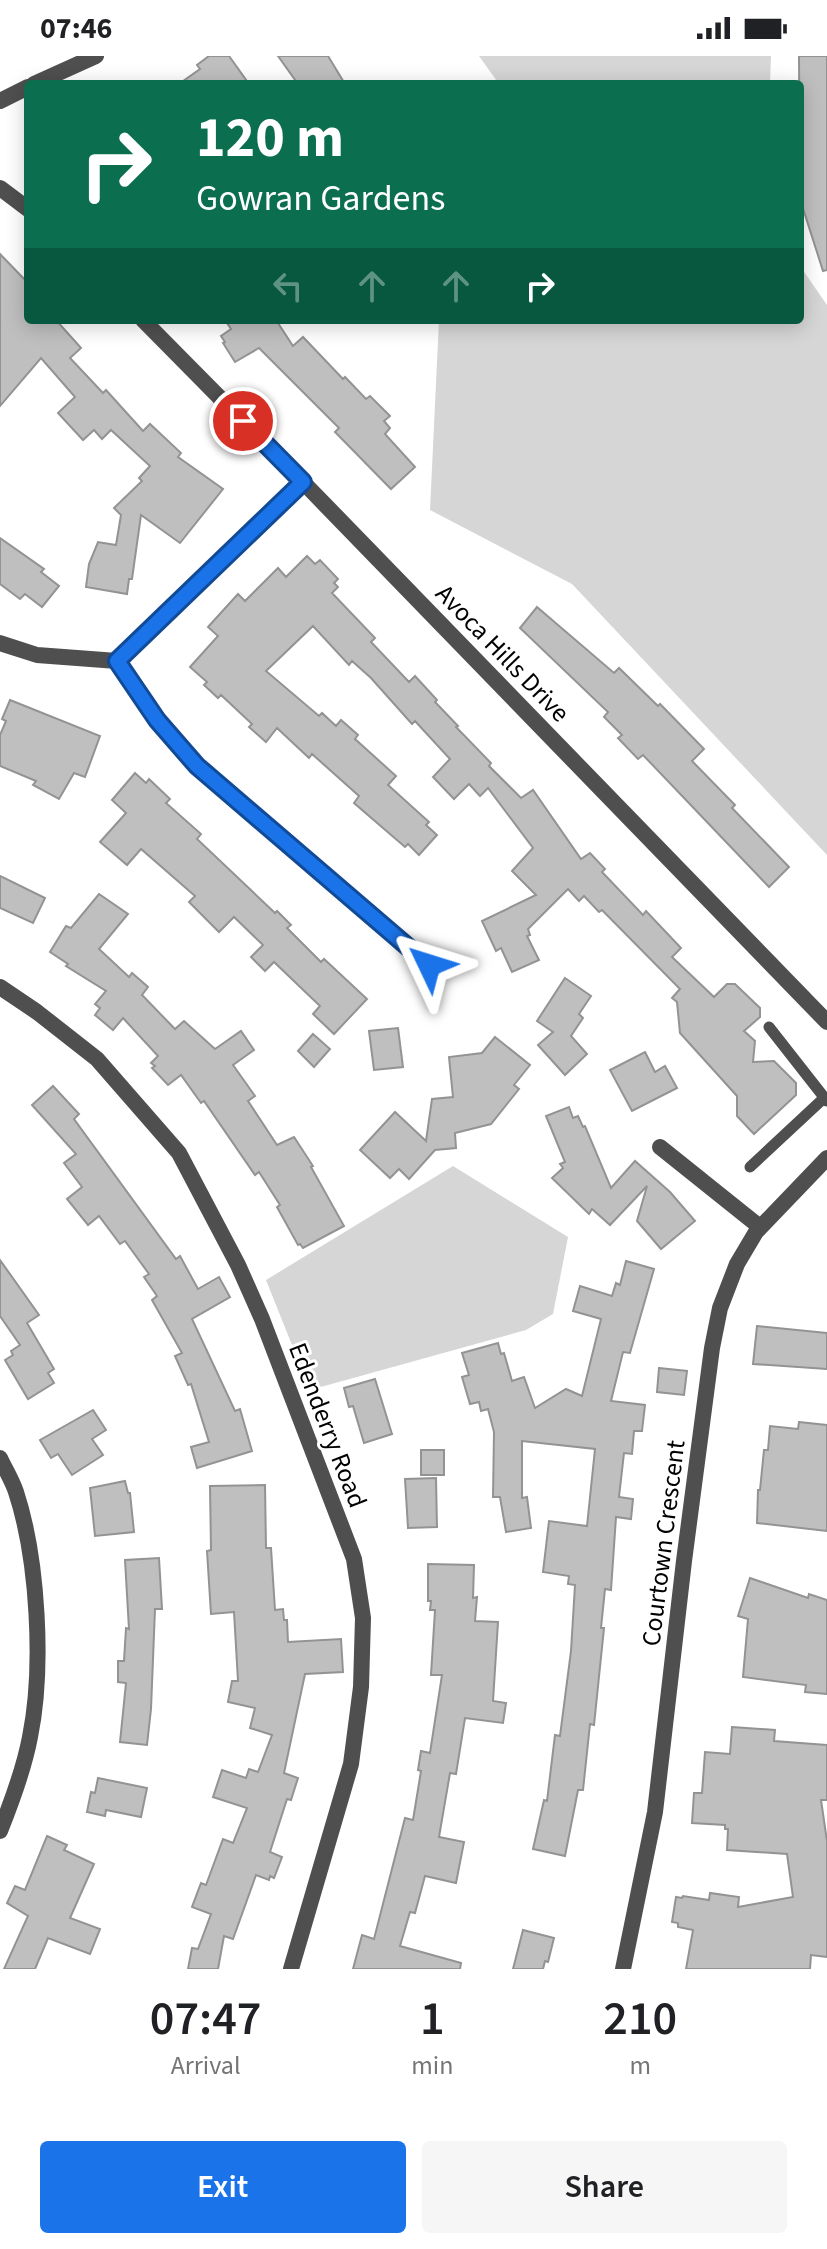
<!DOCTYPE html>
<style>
:root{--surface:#fff;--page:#f6f6f6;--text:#202124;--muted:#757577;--accent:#1a73e8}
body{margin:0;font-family:"Source Sans 3",sans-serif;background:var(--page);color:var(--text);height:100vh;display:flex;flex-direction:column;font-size:30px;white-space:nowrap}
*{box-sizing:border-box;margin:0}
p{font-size:26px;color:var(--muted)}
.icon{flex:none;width:44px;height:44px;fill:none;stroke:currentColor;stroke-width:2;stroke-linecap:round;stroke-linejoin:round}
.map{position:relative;height:1913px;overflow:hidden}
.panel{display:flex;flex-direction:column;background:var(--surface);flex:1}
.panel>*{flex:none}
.guide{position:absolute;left:24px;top:24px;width:780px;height:244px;border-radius:8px;box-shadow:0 4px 20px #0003;background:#0b6e4f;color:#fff;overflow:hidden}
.pin{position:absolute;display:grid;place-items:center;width:68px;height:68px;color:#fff;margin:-34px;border:4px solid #fff;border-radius:50%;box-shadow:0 2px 8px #0007}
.me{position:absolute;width:88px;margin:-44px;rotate:311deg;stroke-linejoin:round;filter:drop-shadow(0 0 6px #0008)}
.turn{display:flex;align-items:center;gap:28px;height:168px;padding:0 40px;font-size:36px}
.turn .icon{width:104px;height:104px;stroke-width:2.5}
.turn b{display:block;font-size:56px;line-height:68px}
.lanes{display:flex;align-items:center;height:76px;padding:0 40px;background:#0003;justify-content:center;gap:40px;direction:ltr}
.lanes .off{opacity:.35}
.eta{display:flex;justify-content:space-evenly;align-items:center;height:136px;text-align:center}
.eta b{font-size:48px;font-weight:600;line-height:56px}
.primary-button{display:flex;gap:16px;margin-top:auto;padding:16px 40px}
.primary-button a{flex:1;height:92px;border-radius:8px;background:var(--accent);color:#fff;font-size:32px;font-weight:600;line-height:92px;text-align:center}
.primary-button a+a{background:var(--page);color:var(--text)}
.status{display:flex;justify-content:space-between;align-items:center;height:56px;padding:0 40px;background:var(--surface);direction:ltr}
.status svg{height:22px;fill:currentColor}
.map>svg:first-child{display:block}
.green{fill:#d6d6d6}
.building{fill:#bfbfbf;stroke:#939393;stroke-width:2}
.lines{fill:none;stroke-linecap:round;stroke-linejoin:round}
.service{stroke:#4f4f4f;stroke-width:11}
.minor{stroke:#4f4f4f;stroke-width:16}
.route-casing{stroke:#114b97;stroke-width:20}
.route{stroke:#1a73e8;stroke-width:14}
.labels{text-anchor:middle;stroke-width:6;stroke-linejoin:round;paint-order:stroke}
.street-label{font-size:26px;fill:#000;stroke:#fff}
</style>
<div class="status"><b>07:46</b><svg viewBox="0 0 49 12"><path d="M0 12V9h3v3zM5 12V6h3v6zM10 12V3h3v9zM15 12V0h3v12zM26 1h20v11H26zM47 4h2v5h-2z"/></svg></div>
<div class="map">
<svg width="827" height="1913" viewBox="0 0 827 1913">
<rect width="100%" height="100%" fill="#fff"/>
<g class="green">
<path d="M479,0H771L770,28H499Z"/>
<path d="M800,210L827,249V799L572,528L430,454L439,264H800Z"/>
<path d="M453,1110L568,1181L553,1258L526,1274L310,1334L266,1224Z"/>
</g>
<g class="building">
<path d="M209,0H229L249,28H179L200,13L197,9Z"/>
<path d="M278,0H328L345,28H298Z"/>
<path d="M799,0H827V214L823,215L800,143Z"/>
<path d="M0,198L28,227V264H56L81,292L70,302L103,337L106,334L143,375L150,368L181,397L178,401L223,433L180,487L141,459L132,523H129L127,538L86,531L89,508L98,486L116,489L121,459L114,452L142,425L139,422L150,410L111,374L102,383L94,374L83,384L58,357L75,341L41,302L0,350Z"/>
<path d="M225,264H276L293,290L303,281L343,323L345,321L366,343L370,340L390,360L384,365L390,372L385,378L415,411L391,433L335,376L339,372L259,292L235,306L223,287L225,286L221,280L231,273Z"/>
<path d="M0,482L44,513L41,516L59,530L42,551L25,538L20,543L0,528Z"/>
<path d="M307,500L315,508L320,504L338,523L334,527L338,531L332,537L375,582L371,586L409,626L415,620L437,644L435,646L458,670L456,671L491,707L489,710L521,742L533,734L581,803L590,797L605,813L602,816L643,859L646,855L681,892L672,901L714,941L727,928H735L760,952V961L744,975L755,985L753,1006L774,1005L796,1027V1039L754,1078L737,1060V1040L680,977L677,946L672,942L680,933L602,854L599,856L584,840L579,845L568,833L528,873L530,879L527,880L539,904L512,916L501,892L496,895L482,865L536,839L512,815L533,792L488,732L480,740L469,728L454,743L433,721L450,703L415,665L412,668L371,622L352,605L349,609L313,570L266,615L319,660L322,657L336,670L341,664L358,679L355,683L396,720L388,729L429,766L426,769L437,779L419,799L408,788L405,791L354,747L359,740L312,698L309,702L277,672L266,686L249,671L252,668L221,639L218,642L204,629L207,626L190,611L218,580L208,571L238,538L245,545L278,512L286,521Z"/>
<path d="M537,551L614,617L619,612L658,650L660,648L704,693L692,705L735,749L732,752L789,811L769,831L643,699L638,703L618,682L622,679L604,661L608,656L520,572Z"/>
<path d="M10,644L100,680L85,721L74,717L59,743L33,729L36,725L0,710V679L6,665L2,663Z"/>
<path d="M135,717L146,727L149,723L170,743L166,747L201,778L197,783L275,857L277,855L291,869L287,872L321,906L324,903L367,943L334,978L313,958L320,950L274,906L265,915L251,901L263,889L234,861L219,876L189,846L195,840L141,793L127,809L100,786L126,757L112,744Z"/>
<path d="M0,820L45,842L33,867L0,852Z"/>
<path d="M99,838L128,858L99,893L129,921L132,917L148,931L142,939L175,973L184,965L215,993L241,975L254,994L233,1009L255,1040L248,1045L277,1089L294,1081L313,1110L311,1111L344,1170L303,1192L300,1188L298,1189L277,1151L280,1149L259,1116L255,1119L204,1045L201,1047L181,1019L168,1029L152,1012L155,1010L151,1007L158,1000L123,962L113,974L95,959L100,952L95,948L106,935L66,910L68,908L50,896L66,870L71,872Z"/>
<path d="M565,922L591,940L579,958L583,962L571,980L587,998L565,1019L538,989L553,976L537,965Z"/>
<path d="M398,972L403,1011L374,1014L369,975Z"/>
<path d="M313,978L330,993L314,1011L298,995Z"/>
<path d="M495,981L530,1009L514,1029L519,1033L491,1068L455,1077L456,1092L435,1094L409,1123L399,1113L390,1122L360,1094L395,1056L426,1085L432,1043L453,1041L449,1001L482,997Z"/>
<path d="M645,996L655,1016L665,1010L677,1032L632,1055L610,1014Z"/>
<path d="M53,1030L79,1058L74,1063L176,1203L180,1200L198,1233L219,1221L230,1241L192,1263L235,1355L240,1353L252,1395L197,1412L191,1391L209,1386L191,1328L188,1329L175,1300L182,1297L152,1244L157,1240L144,1221L149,1218L125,1185L120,1188L99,1160L88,1169L67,1143L82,1131L64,1107L76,1098L32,1049Z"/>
<path d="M569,1051L573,1062L578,1060L583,1071L585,1070L611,1132L635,1105L670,1136L695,1165L661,1193L637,1165L647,1130L610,1169L592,1153L589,1158L552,1122L563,1112L560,1108L565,1106L546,1060Z"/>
<path d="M0,1204L39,1259L27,1267L54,1313L48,1317L54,1327L28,1343L5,1304L13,1299L11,1295L20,1289L0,1260Z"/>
<path d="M626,1205L654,1213L630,1297L623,1296L611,1345L645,1349L642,1375H634L632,1398L624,1397L619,1441L633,1443L631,1463L616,1461L611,1534L605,1533L601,1572H604L594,1669L590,1668L583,1734H578L565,1800L533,1793L544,1744L547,1745L555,1679L560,1680L571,1595L575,1529L568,1528L569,1520L543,1516L549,1465L587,1470L595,1393L522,1385V1442L527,1441L531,1472L506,1476L500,1441H493L494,1376L488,1353L481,1355L479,1346L470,1348L462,1321L469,1319L462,1297L498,1287L501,1298L504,1297L512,1325L524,1321L535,1352L566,1333L582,1340L601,1263L573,1255L580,1230L612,1240L616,1227L620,1229Z"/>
<path d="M757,1270L827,1277V1313L753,1308Z"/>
<path d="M659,1312L687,1315L684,1339L657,1336Z"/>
<path d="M375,1323L392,1378L364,1387L353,1350L349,1351L344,1332Z"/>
<path d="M93,1354L106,1374L92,1383L103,1399L72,1419L58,1398L51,1402L40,1384Z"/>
<path d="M799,1366L827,1369V1475L757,1467L758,1434H760L764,1394H768L770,1370L798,1373Z"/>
<rect x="421" y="1394" width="23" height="25"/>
<path d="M436,1422L437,1471L408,1472L405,1423Z"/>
<path d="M125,1425L128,1437H130L134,1476L95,1480L90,1432Z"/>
<path d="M265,1429L266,1492H271L275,1554L283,1553L284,1564H287L288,1586L341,1583L343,1616L305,1618L284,1717L298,1722L291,1744L287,1743L270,1796L282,1801L274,1822L270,1820L269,1824L256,1819L233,1883L224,1880L218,1913H188L192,1892L198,1893L211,1858L192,1851L201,1827L206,1829L223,1783L233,1787L247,1752L213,1741L222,1714L246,1722L249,1713L258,1716L272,1679L250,1672L255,1652L228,1646L232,1625H238L234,1556L211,1558L207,1495L211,1494L210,1430Z"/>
<path d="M159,1502L162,1553H155L151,1653L147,1689L120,1686L126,1627L118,1626V1605H124L126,1572L129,1573L125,1504Z"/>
<path d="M428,1508L474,1509L473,1542L477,1541L475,1565L498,1566L493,1645L506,1647L503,1667L465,1662L456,1718L450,1717L439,1781L464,1786L456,1827L425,1820L415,1857L410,1856L400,1890L461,1907L460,1913H353L362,1879L374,1883L405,1762L413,1764L421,1715L418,1714L421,1695L430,1697L442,1619H431L435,1554H430L431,1545H428Z"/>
<path d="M750,1522L808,1542L809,1538L827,1544V1638L805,1636L806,1629L743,1621L748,1563L738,1560Z"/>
<path d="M732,1671L775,1674L774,1685L827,1689V1744H821L827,1785V1901L811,1899L810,1913H686L693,1874L678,1871V1867L672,1866L676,1841L682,1842L683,1840L709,1844L710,1837L739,1841L738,1851L793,1841L787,1798L727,1794L728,1773H725V1769L692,1767L694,1737H702L705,1696L730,1698Z"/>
<path d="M98,1722L147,1732L141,1761L106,1754L105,1760L87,1756L91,1736L95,1737Z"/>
<path d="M47,1780L67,1789L64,1794L94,1808L70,1862L100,1873L90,1898L48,1882L35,1913H4L28,1860L7,1847L15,1830L25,1834Z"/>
<path d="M523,1874L554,1882L548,1906L545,1905L543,1913H513Z"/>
</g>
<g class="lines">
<g class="service">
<path d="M769,971L827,1045"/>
<path d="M750,1111L824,1042"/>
</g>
<g class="minor">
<path d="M34,28L96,0"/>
<path d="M0,45L28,31"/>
<path d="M0,132L28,153"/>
<path d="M143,264L303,426L827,966"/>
<path d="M0,587L37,599L117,605L303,426"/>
<path d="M117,605L157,664L197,710L429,909"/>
<path d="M0,931L37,956L97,1003L179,1097L238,1209L262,1263L354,1503L363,1562L361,1631L351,1708L291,1913"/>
<path d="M660,1091L760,1171"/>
<path d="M0,1402C5,1413 12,1424 16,1436C38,1503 44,1612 30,1681C24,1713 12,1745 0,1775"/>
<path d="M623,1913L655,1756L684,1505L712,1292L720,1252L737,1208L756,1176L827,1102"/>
</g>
</g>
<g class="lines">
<defs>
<path id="route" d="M243,365L303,426L117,605L157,664L197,710L429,909"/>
</defs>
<use href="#route" class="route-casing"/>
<use href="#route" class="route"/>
</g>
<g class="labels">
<g class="street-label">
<text transform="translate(503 597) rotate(46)" y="9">Avoca Hills Drive</text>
<text transform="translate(328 1369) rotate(69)" y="9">Edenderry Road</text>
<text transform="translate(663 1487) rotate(-83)" y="9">Courtown Crescent</text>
</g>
</g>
</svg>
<div class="pin" style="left:243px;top:365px;background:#d93025"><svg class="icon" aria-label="arrive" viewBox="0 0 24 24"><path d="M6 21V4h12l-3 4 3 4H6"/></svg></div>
<svg class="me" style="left:429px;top:909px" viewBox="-20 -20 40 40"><path d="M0-17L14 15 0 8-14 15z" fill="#1a73e8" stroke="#fff" stroke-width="4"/></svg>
<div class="guide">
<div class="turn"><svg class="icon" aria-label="right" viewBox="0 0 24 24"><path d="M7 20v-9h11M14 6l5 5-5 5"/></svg><div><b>120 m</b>Gowran Gardens</div></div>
<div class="lanes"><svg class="icon off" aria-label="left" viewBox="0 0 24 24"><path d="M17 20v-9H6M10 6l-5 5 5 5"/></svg><svg class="icon off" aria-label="ahead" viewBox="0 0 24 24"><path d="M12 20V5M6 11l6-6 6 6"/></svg><svg class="icon off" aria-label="ahead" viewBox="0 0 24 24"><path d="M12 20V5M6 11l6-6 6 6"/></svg><svg class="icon" aria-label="right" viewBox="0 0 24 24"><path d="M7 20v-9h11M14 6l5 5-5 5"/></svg></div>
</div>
</div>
<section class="panel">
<div class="eta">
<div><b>07:47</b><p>Arrival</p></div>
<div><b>1</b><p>min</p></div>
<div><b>210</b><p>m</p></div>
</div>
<div class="primary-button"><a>Exit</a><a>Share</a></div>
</section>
